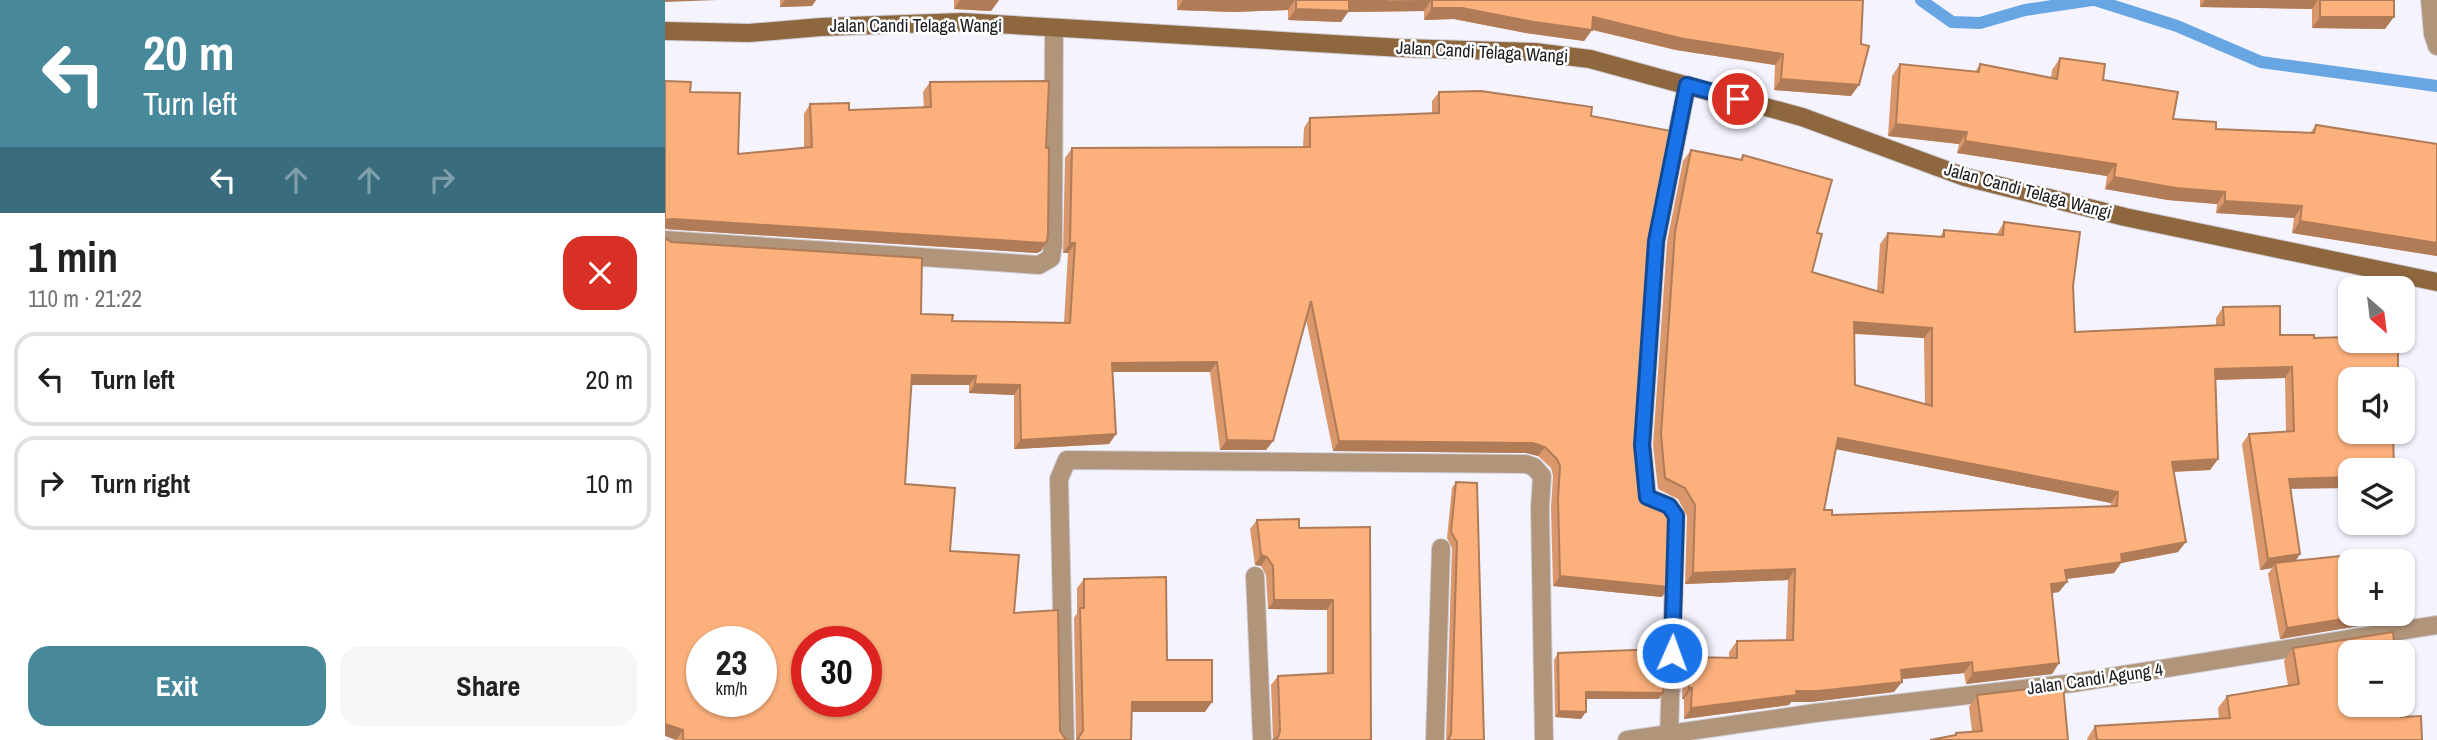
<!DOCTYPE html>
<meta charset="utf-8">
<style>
:root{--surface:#fff;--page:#f6f6f6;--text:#222;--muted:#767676;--line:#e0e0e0;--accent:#48889b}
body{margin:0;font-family:"Archivo Narrow",sans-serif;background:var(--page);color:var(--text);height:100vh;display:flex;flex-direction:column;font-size:26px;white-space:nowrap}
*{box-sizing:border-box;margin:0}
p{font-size:23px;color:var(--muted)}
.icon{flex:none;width:38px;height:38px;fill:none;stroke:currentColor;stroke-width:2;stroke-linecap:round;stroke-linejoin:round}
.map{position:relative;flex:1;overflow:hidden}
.details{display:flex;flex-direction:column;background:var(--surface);width:665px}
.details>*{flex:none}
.guide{background:#48889b;color:#fff;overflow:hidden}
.needle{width:46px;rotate:152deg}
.fabs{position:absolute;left:1673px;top:276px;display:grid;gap:14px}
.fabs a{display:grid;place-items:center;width:77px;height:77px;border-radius:14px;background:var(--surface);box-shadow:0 2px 5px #0004;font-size:35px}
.speed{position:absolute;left:21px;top:626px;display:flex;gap:14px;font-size:35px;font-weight:700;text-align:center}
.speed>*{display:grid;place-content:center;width:91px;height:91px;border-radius:50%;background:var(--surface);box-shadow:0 2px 5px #0004;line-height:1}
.speed small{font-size:18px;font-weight:400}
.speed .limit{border:10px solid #d22;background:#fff;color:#111}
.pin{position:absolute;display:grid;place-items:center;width:60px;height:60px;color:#fff;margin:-30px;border:4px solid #fff;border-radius:50%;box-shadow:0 2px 7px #0007}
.me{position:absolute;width:77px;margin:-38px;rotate:2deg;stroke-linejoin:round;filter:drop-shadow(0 0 5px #0008)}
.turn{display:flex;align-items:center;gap:24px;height:147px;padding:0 28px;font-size:32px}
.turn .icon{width:91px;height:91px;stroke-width:2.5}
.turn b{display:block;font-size:49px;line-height:60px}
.lanes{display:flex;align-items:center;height:66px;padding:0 28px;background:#0003;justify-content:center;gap:35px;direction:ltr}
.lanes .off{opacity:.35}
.round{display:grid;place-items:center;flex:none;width:74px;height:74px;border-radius:21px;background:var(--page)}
.overview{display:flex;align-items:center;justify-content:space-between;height:119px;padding:0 28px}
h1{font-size:42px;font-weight:700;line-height:52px}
.action{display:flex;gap:14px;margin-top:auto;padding:14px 28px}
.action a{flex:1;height:80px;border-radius:21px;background:var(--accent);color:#fff;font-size:28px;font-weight:700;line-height:80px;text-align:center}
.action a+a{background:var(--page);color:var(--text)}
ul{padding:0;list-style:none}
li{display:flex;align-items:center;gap:21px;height:94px;margin:0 14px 10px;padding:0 14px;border:4px solid var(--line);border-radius:21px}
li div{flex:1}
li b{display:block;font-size:26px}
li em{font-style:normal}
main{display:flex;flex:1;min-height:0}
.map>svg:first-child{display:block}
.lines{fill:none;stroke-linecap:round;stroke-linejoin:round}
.stream{stroke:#67a6e3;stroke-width:12}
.street-casing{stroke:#d1d0da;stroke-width:20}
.secondary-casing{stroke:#d1d0da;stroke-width:20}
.street{stroke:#b1957a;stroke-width:18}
.secondary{stroke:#8e673f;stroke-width:18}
.wall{fill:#d9976b;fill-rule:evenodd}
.shaded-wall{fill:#b07b57}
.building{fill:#fcb07c;stroke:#b07b57;stroke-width:2;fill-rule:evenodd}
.route-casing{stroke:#114b97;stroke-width:18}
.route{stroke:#1a73e8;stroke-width:12}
.labels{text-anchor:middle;stroke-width:5;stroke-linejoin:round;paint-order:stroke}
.street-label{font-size:18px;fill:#1b1a1f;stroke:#fff}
</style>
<main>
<section class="details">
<div class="guide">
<div class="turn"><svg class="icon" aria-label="left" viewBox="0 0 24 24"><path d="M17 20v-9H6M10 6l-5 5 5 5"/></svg><div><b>20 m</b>Turn left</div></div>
<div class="lanes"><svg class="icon" aria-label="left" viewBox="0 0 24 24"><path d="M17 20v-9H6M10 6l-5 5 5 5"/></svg><svg class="icon off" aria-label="ahead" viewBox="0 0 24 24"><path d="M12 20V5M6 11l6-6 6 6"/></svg><svg class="icon off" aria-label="ahead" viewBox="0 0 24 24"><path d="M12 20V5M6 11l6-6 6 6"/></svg><svg class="icon off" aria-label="right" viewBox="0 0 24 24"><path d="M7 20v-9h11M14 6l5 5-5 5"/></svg></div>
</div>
<div class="overview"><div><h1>1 min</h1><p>110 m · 21:22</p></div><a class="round" style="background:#d93025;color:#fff"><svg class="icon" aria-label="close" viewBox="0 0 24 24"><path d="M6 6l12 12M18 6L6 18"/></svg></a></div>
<ul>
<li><svg class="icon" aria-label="left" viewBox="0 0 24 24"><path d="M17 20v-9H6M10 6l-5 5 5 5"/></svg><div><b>Turn left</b></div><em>20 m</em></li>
<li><svg class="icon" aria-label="right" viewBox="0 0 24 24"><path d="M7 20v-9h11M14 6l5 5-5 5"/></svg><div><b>Turn right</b></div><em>10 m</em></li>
</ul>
<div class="action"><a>Exit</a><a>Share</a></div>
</section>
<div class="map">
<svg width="1772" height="740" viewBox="0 0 1772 740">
<rect width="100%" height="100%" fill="#f4f3fe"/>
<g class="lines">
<g class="stream">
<path d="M1256,0L1287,22L1315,23L1360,10L1427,0"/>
<path d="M1430,0L1512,26L1596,62L1772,86"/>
</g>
<defs>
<g id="street">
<path d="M1765,0L1768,34L1772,46"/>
<path d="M0,240L374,265L386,258L388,245L389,28"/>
<path d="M590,576L597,740"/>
<path d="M1004,735L1011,516L1004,506L982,497L977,445L991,241L1022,85"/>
<path d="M400,740L394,479L402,460L861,464L869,467L877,476L875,508L879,740"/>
<path d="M770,740L776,548"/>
<path d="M962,740L1150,713L1408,683L1772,625"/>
</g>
<path id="secondary" d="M0,31L84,33L156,27L297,22L737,48L870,52L925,59L1137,117L1300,177L1460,217L1772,282"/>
</defs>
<use href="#street" class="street-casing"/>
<use href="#secondary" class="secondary-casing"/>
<use href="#street" class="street"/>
<use href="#secondary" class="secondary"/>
</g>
<g class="wall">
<path d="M115,0H151L147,6L115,7Z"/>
<path d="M289,0H334L326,11L289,9Z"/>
<path d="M512,0H1198L1186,96L1109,90L1110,65L1011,50L927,30L919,41L861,33L789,19L759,20V11L683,12L676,22L623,20V10L568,12L512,10Z"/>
<path d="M1535,0H1729L1720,29L1647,28V9L1535,7Z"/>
<path d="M1395,58L1438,80L1508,119L1551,129L1645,133L1651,125L1772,144V256L1627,233L1629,218L1551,213L1552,204L1503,200L1440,189L1442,176L1292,153L1294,144L1223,136L1227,76L1235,64L1310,72L1315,64L1386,78L1387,70Z"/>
<path d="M265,82L381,148L382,241L376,251L372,253L0,229L25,92L73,154L139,148V114L145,104L184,110L259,108L258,92Z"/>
<path d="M774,92L926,116L986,230L972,434L979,493L997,597L888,586L886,508L888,476L886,468L873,456L861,453L668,451L641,319L608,441L601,450H555L545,372H448L451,434L444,444L349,449V395L304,393V385H246L240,484L285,551L349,613L395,731L401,740H405H11L6,242L256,314L287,321L399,323L403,253H398L400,158L407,148L638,147L639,128L645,118L767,113V101Z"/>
<path d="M1026,150L1075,160L1078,155L1152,233L1147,272L1212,291L1215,244L1223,233L1275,237L1279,230L1332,234L1339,222L1408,286L1410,332L1551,325V318L1558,307L1615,335H1649L1626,489L1635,554L1630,561L1730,620L1615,639L1603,574L1607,568L1595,570L1577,444L1584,434L1621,432L1620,378L1551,380L1553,459L1545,470L1509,472L1513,552L1456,563L1449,573L1401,579L1394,592L1387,593L1394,663L1387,674L1301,684L1299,673L1237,679L1229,692L1146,702H1126L1124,705L1019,719V699H1017L1018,668L1025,657L1064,658V652L1072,641L1121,640L1123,580L1020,584L1022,516L1013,499L993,489L988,445L1002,242L1018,161ZM1190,334L1259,338L1260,404L1190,385ZM1171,449L1446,503V506L1167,515L1159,510Z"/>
<path d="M791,482L819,740H781L787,548L782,538L787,488Z"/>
<path d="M592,520L634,528L705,527L706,740H608L606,685L613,676L662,673V610L603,609L601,575L596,566L590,565L585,529Z"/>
<path d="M419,579L502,660L540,712H467L411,740L409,618L412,613V588Z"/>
<path d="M1628,648L1736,717L1757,740H1422V739L1430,726L1554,718L1553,708L1562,696L1623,686L1619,661Z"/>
<path d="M893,653L994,699H921L916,719L890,717L889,660Z"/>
<path d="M1312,695L1403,740L1289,736L1291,733L1307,731L1304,707Z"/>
</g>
<g class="shaded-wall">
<path d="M0,0H52L0,2Z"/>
<path d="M120,0H151L147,6L115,7Z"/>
<path d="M295,0H334L326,11L289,9Z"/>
<path d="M518,0H630L623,10L568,12L512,10Z"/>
<path d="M766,0L759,11L683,12L676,22L623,20L631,9L684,1Z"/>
<path d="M1540,0H1653L1647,9L1535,7Z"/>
<path d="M767,8H797L927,30L919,41L861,33L789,19L759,20Z"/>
<path d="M928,17L1118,54L1110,65L1011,50L921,28Z"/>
<path d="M1655,17H1729L1720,29L1647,28Z"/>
<path d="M1116,79L1194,85L1186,96L1109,90Z"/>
<path d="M1231,124L1302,132L1294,144L1223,136Z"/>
<path d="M1300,141L1451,164L1442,176L1292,153Z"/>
<path d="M1449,177L1560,192L1552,204L1503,200L1440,189Z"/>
<path d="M1560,201L1637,206L1629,218L1551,213Z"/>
<path d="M8,219L382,241L376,251L372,253L0,229V222L1,220Z"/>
<path d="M1635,221L1772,243V256L1627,233Z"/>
<path d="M405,243H410L403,253H398Z"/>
<path d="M1189,322L1267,328L1259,338L1182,333Z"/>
<path d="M552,362L545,372H440L447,363Z"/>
<path d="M1627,367L1620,378L1543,380L1550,369Z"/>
<path d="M247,375L311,376L304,385H240Z"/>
<path d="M310,384L355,385L349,395L304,393Z"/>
<path d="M451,434L444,444L349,449L356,440Z"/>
<path d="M1173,438L1453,492L1446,503L1165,448Z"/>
<path d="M562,440L608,441L601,450H555Z"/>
<path d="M674,441L868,443L880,447L873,456L861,453L668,451Z"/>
<path d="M1553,459L1545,470L1499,472L1507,462Z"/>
<path d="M1685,477V488L1617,489L1624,479Z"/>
<path d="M1521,542L1513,552L1456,563L1449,573L1393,580L1400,570L1456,554Z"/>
<path d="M1635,554L1628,565L1610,563L1607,568L1595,570L1603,559Z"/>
<path d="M596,555L602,557L596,566L590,565Z"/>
<path d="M1130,569L1123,580L1020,584L1028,573Z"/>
<path d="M895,576L1004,587L997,597L888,586Z"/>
<path d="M1402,582L1394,592L1379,594L1386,584Z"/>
<path d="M609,600H668L662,610L603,609Z"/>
<path d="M1710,614H1734L1730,620L1615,639L1622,628Z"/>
<path d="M1307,662L1299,673L1228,680L1236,670Z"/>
<path d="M1394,663L1387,674L1301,684L1308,673Z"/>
<path d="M1237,682L1229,692L1146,702H1126L1124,705L1019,719L1026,708L1131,691Z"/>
<path d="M1024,688H1027L1019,699H1017Z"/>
<path d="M921,692L998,693L994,699H917Z"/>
<path d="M467,702H547L540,712H460Z"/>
<path d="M894,711L921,712L916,719L890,717Z"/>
<path d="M0,724L18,730L11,740L0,736Z"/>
</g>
<g class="building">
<path d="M556,0H596L576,1Z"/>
<path d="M631,0H722L684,1V11L631,9Z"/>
<path d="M767,0H1198L1196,44L1204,46L1194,85L1116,79L1118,54L1019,39L928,17L927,30L869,22L797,8H767Z"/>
<rect x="1655" y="0" width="74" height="17"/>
<path d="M1395,58L1440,64L1438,80L1513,92L1508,119L1551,122V129L1649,133L1651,125L1772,144V243L1635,221L1637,206L1560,201V192L1511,188L1449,177L1451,164L1300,141L1302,132L1231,124L1235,64L1314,72L1315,64L1392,79Z"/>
<path d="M0,81L26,82L25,92L75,93L73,154L147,147L145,104L184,103V110L266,107L265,82L384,81L381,148H384L383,234L382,241L379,243L8,219L1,220L0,222Z"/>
<path d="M816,91L927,107L926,116L1006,131L986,230L972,434L979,493L1003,506L1006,510L1004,587L895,576L893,499L895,466L892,459L880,447L868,443L674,441L646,301L608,441L562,440L552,362L447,363L451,434L356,440L355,385L310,384L311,376L247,375L240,484L290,488L285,551L354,555L349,613L393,610L395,731L401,740H405H18V730L0,724V238L6,242L257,258L256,314L288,315L287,321L405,323L410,243H405L407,148L645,147V118L774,113V92ZM37,642H96V702H37ZM142,642H201V702H142Z"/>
<path d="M1026,150L1077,160L1078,155L1167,180L1152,233L1157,234L1147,272L1218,293L1223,233L1279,237V230L1338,235L1339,222L1415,232L1408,286L1410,332L1559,325L1558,307L1615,306V335H1649V338L1685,337V341H1733V380H1685V432H1728L1729,471H1685V477L1624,479L1635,554L1603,559L1584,434L1629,431L1627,367L1550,369L1553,459L1507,462L1521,542L1456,554L1457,562L1400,570L1402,582L1386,584L1394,663L1308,673L1307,662L1236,670L1237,682L1153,691H1131L1132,695L1026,708L1027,688H1024L1025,657L1072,658V641L1128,640L1130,569L1028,573L1030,505L1020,488L1000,478L996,434L1010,232ZM1189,322L1267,328V406L1190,385ZM1173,438L1453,492L1452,506L1167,515V510H1159Z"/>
<path d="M791,482L812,483L819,740H783L786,734L792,542L786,532Z"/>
<path d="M634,519V528L705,527L706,740H608L613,737L615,731L613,676L668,673V600H609L608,566L602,557L596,555L592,520Z"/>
<path d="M1732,550L1733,562H1685V614H1710L1622,628L1610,563Z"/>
<path d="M501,577L502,660H547V702H467L466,740H412L418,731L415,608H419V579Z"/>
<path d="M1728,632L1730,653H1685V705H1735L1736,717L1756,716L1757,740H1432L1430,726L1565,718L1562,696L1634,684L1628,648Z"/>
<path d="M995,649V661H999L998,693L921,692V712L894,711L893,653Z"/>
<path d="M1398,685L1403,740H1265L1291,735V733L1317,731L1312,695Z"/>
</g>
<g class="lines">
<defs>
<path id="route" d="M1007,653L1011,516L1004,506L982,497L977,445L991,241L1022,85L1073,99"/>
</defs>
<use href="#route" class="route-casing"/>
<use href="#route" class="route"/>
</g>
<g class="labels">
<g class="street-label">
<text x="251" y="32">Jalan Candi Telaga Wangi</text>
<text transform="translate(817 52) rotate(3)" y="6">Jalan Candi Telaga Wangi</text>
<text transform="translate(1363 191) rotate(15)" y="6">Jalan Candi Telaga Wangi</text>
<text transform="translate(1430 679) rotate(-8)" y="6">Jalan Candi Agung 4</text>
</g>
</g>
</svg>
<div class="fabs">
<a><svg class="needle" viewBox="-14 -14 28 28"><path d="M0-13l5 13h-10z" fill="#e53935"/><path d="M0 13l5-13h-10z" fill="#767676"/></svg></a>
<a><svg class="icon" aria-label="sound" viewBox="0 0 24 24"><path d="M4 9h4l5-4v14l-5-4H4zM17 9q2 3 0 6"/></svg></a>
<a><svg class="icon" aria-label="layers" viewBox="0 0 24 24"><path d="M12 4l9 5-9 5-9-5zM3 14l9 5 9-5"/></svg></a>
<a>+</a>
<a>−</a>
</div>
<div class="speed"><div>23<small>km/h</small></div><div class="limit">30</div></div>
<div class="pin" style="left:1073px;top:99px;background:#d93025"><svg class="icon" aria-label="arrive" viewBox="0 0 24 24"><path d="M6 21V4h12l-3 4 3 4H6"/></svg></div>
<svg class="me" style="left:1007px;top:653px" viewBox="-20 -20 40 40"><circle r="17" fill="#1a73e8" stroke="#fff" stroke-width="3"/><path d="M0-11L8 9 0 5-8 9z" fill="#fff"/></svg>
</div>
</main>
